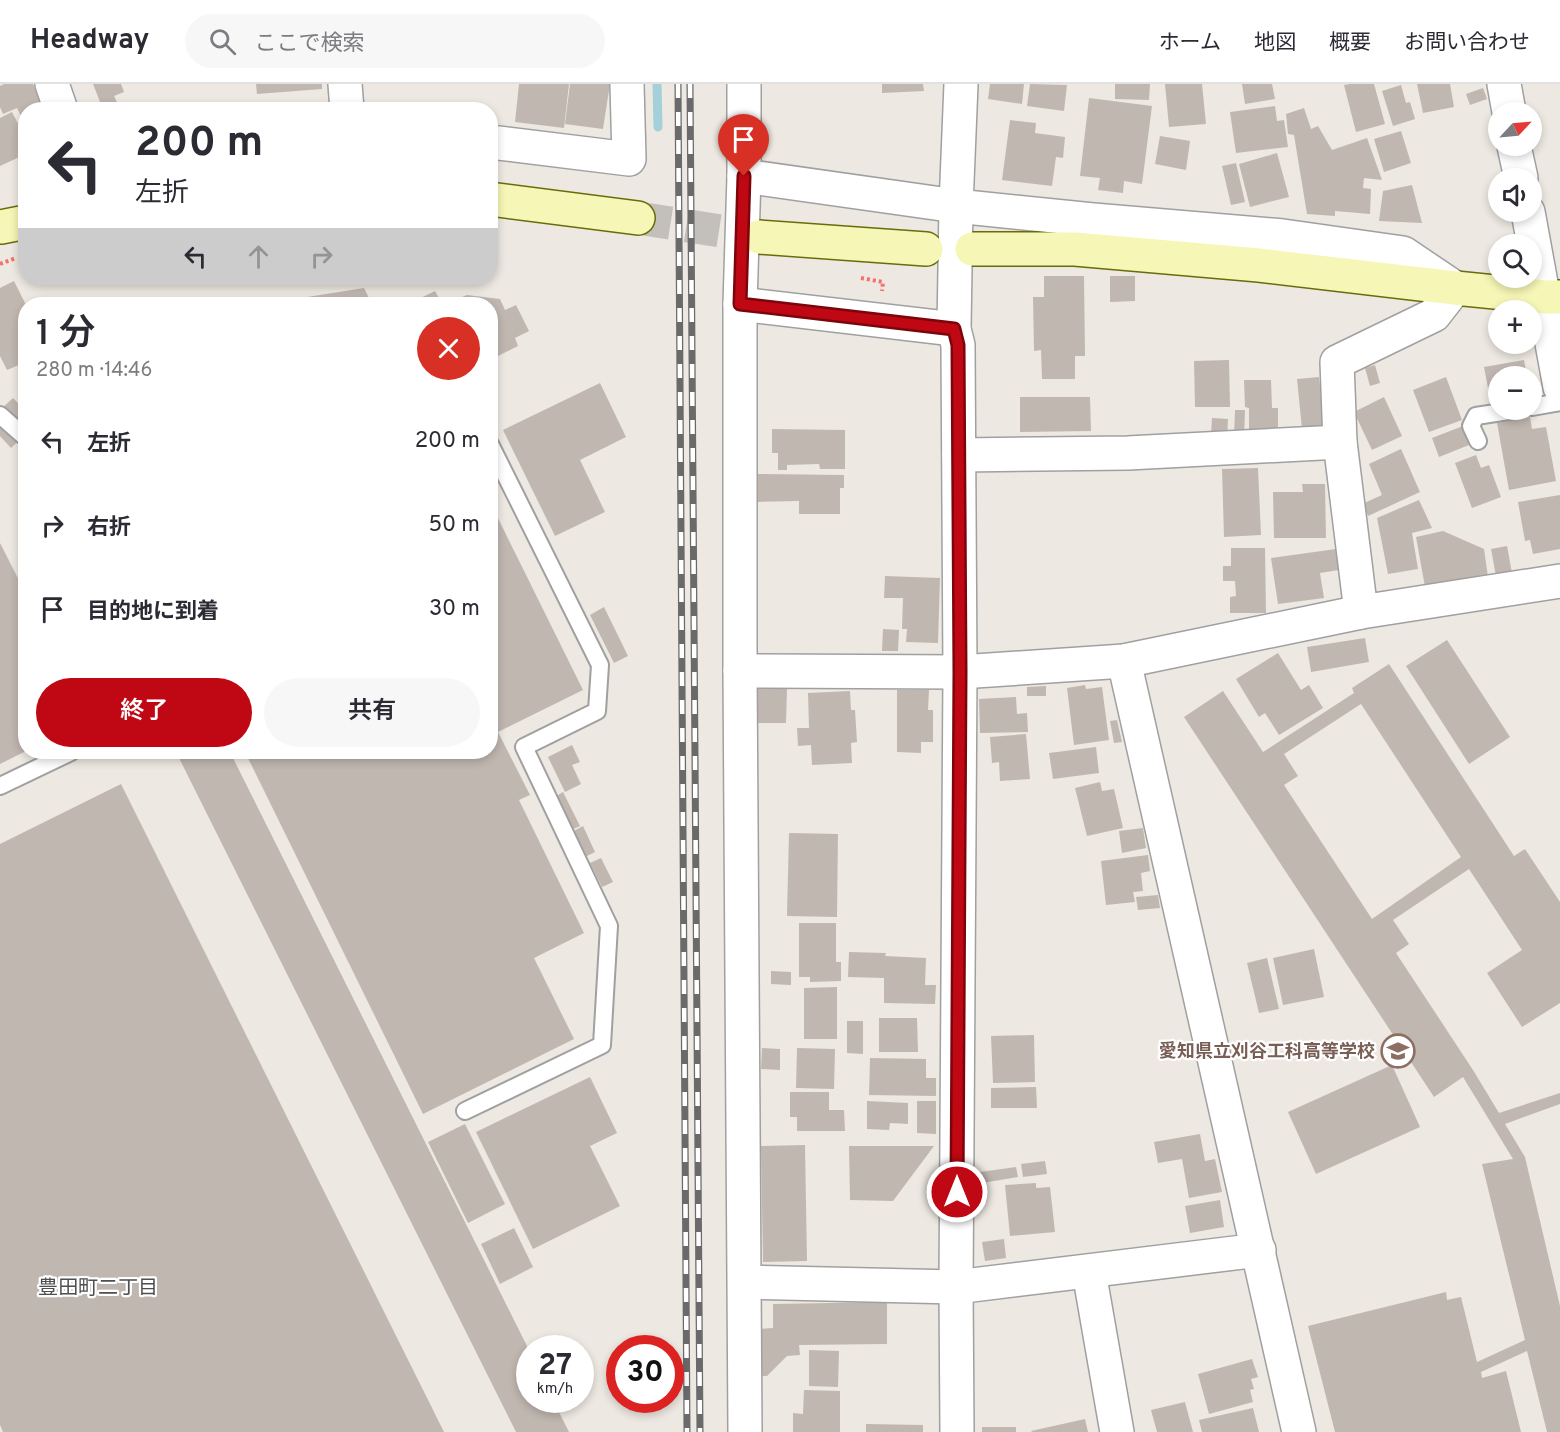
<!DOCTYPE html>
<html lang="ja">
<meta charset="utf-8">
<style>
:root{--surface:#fff;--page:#f7f7f7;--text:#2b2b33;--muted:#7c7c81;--line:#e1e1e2;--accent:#bf0813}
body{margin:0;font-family:Overpass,"Noto Sans JP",sans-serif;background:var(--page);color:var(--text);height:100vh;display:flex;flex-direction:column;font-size:22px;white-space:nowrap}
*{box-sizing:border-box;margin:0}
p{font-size:20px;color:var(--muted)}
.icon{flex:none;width:33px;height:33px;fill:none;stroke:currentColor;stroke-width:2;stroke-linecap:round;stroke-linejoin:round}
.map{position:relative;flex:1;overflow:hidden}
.details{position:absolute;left:18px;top:213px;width:480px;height:462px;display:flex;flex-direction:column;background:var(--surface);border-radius:24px;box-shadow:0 3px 9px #0003}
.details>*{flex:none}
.guide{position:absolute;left:18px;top:18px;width:480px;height:183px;border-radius:24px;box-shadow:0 3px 9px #0003;background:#fff;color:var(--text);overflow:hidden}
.needle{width:39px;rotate:64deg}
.fabs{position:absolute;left:1488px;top:18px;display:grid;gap:12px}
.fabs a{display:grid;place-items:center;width:54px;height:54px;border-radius:50%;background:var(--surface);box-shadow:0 3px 9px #0003;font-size:30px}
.speed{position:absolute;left:516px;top:1251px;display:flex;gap:12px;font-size:30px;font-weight:700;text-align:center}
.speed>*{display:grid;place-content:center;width:78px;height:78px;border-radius:50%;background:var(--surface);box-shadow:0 3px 9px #0003;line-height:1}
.speed small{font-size:15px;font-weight:400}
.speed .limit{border:9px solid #d22;background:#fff;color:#111}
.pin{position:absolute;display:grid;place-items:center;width:51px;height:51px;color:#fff;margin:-62px -26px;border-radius:50% 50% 50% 0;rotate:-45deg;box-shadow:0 0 6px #0007}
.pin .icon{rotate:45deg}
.me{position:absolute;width:66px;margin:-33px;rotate:0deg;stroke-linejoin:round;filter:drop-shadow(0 0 4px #0008)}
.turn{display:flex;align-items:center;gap:21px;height:126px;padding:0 18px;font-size:27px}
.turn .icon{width:78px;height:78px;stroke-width:2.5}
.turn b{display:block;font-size:42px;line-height:51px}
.lanes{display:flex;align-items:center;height:57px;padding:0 18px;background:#0003;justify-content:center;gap:30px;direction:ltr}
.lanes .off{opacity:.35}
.round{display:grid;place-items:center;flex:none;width:63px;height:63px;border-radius:32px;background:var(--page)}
.headline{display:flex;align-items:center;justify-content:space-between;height:102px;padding:0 18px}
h1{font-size:36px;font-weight:600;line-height:45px}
.primary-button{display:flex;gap:12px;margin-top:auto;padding:12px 18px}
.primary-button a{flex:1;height:69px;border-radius:36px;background:var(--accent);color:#fff;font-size:24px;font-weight:600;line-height:69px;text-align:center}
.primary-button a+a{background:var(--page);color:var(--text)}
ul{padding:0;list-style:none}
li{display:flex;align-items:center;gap:18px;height:84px;padding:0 18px}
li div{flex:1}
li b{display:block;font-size:22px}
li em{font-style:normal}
header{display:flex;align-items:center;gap:36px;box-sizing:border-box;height:84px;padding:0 30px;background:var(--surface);border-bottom:2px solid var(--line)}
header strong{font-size:28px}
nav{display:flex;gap:33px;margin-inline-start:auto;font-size:21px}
.search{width:420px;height:54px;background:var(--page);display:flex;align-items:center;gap:15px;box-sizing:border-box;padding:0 21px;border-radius:33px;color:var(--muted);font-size:22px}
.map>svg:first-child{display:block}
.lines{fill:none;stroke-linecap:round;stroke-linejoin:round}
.stream{stroke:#a3d0d9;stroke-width:9}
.building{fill:#c1b7b1;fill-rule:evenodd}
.secondary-tunnel{stroke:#c3bfba;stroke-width:33;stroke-dasharray:33 16;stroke-linecap:butt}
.lane-casing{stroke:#a0a0a0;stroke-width:20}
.street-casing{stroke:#a0a0a0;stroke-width:36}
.secondary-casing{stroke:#686c09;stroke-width:36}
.path{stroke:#f4716b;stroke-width:4;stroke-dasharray:3 3;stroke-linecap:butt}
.lane{stroke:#fff;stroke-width:16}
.street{stroke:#fff;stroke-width:33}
.secondary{stroke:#f6f6b6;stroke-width:33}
.rail-casing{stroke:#6a6a6a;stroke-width:7}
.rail{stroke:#fff;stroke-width:4.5;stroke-dasharray:14;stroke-linecap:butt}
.route-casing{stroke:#7c050c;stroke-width:15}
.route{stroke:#bf0813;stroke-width:10}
.labels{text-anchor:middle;stroke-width:4.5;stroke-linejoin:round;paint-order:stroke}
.education-label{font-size:18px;font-weight:bold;fill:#785e54;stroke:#fff;text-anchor:end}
.neighbourhood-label{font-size:20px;fill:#4f4f4f;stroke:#fff}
</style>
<header>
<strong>Headway</strong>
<div class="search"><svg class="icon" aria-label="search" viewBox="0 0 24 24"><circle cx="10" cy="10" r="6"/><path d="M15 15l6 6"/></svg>ここで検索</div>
<nav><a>ホーム</a><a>地図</a><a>概要</a><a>お問い合わせ</a></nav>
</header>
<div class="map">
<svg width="1560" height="1348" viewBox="0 0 1560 1348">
<rect width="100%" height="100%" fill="#ede8e1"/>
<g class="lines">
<path class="stream" d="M657,0L658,43"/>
</g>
<g class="building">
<path d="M4,0H33L45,26H26V42L17,24L3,30L0,23V2Z"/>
<path d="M93,0H121L124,8L114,12L117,18L102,23Z"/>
<path d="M256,0H322V5L257,10Z"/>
<path d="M519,0H569L564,44L515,38Z"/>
<path d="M570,0H610L603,45L565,40Z"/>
<path d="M882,0H923L924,7L882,9Z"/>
<path d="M990,0H1024L1022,20L988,15Z"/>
<path d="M1030,0L1067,1L1064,27L1027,22Z"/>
<path d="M1115,0H1150L1149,16L1115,15Z"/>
<path d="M1165,0H1202L1206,40L1169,43Z"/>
<path d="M1242,0H1272L1275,15L1245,20Z"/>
<path d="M1350,0H1374L1385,40L1356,48L1344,1Z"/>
<path d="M1417,0H1450L1454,23L1423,29Z"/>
<path d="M1401,1L1406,19L1410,18L1415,35L1393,42L1382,7Z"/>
<path d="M1483,4L1487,15L1470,21L1466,10Z"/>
<path d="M1089,14L1152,22L1142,100L1124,97L1123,109L1098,106L1100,94L1080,92Z"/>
<path d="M1275,22L1277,37L1284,36L1288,63L1236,69L1230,28Z"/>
<path d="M1304,24L1311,45L1318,42L1332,66L1367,54L1382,96L1364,94L1363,104L1371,105L1370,130L1335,127V132L1307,130L1294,51L1288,50L1286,30Z"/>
<path d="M12,28L26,55V70L0,82V34Z"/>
<path d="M1010,36L1036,39L1035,49L1065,53L1063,74L1056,73L1052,102L1002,96Z"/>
<path d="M1401,47L1411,79L1384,88L1374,55Z"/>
<path d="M1160,52L1190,57L1186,86L1155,80Z"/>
<path d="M1277,69L1289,113L1250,123L1239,80Z"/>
<path d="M1236,79L1245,118L1231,121L1222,82Z"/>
<path d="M1412,101L1422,139L1379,137L1383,107Z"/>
<path d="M1044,192H1084L1085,272H1075V295H1042L1041,266L1034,267L1033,213H1044Z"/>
<path d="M1110,192H1135V217L1110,218Z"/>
<path d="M14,197L26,221V278L7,286L0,272V204Z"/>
<path d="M364,204L372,220H238V219L282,217Z"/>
<path d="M435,207L442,220H408Z"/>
<path d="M467,211L500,215L505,226L516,221L529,247L515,254L518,262L490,276V220H445Z"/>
<path d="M1229,276L1230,323H1195L1194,277Z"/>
<path d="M1524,276L1527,292H1498V318L1491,320L1484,283Z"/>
<path d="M1375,281L1380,299L1370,302L1365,284Z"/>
<path d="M1319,293L1324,343L1302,345L1297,295Z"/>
<path d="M1446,293L1462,336L1429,348L1413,306Z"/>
<path d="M1244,296H1271L1272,324H1278V346L1249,350V324L1245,323Z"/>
<path d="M600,299L626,353L580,376L605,428L555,452L503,346Z"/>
<path d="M1020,313H1090L1091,347L1020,348Z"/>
<path d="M1384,313L1402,352L1372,366L1354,328Z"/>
<path d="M13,314L26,327V350L11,364L0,352V326Z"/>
<path d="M1235,326H1245L1244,353H1234Z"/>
<path d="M1530,333L1532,345L1546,343L1556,397L1509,406L1497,339Z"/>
<path d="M1212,334L1228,335L1227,354L1211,352Z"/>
<path d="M1463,342L1469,361L1439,373L1432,354Z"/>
<path d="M772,345L845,346V385H820L819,380L787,381V386H778V369H772Z"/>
<path d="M1401,365L1420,408L1368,432L1362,420L1382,411L1369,380Z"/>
<path d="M1476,371L1481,384L1489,381L1501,413L1472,424L1455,379Z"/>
<path d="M1258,384L1261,451L1224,453L1222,385Z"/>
<path d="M756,390L844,391V404H840V430H799V417L755,418Z"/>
<path d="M1302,400H1325L1326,454H1274L1273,408H1303Z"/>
<path d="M1560,411V465L1533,470L1530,456L1525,457L1518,418Z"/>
<path d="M1419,416L1432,444L1412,449L1418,485L1388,490L1377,434Z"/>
<path d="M490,418L583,606L498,648L530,711L519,716L584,849L534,874L574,955L423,1030L245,668H490Z"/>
<path d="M1443,447L1484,465L1488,493L1425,503L1416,453Z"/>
<path d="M0,459L26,510V667L0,680Z"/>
<path d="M1507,462L1512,489L1496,492L1491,465Z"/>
<path d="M1231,464H1265L1266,529H1230V513L1236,512L1235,497H1223V482H1231Z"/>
<path d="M1336,465L1339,486L1320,489L1324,514L1278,520L1271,474Z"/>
<path d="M885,492L940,494L938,559L906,558L907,545H902L903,514H884Z"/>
<path d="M604,523L628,572L614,579L590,531Z"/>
<path d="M883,545L899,546L898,567H882Z"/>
<path d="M1365,554L1369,578L1311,588L1307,563Z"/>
<path d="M1447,556L1510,653L1469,680L1406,582Z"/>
<path d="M1278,569L1301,606L1309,601L1323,624L1279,651L1265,629L1259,633L1236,595Z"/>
<path d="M1389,580L1514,772L1525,765L1560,818V919L1522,943L1487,889L1522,866L1469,785L1393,836L1409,860L1396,869L1473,986L1499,1029L1560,1009V1020L1505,1040L1525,1073L1560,1222V1348H1547L1527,1267L1481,1288L1482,1294L1506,1287L1521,1348H1335L1308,1242L1446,1208L1447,1216L1461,1213L1477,1278L1525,1256L1482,1080L1513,1075L1463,993L1434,1013L1184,633L1223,607L1263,668L1354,609L1352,604ZM1361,620L1461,773L1372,835L1284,701L1298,692L1284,670Z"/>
<path d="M1085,601L1086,605L1102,603L1109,656L1074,661L1067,604Z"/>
<path d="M1046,602V612H1027V603Z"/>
<path d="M758,605H787L786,639H758Z"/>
<path d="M897,606H929L928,626H933V658H921V669L897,668Z"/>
<path d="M850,607L851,626H855L857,658L851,659L852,679L812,681L811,661L798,662L797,644H809L808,609Z"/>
<path d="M1016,613L1017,630L1027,629L1028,648L980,649L979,615Z"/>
<path d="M1117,636L1122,658L1114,659L1110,637Z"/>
<path d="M1026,650L1030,695L1000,697L999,678L992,679L990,653Z"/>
<path d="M572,661L580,678L572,681L581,700L565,708L548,673Z"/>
<path d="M1096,663L1099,689L1053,695L1049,669Z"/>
<path d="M176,668H230L530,1268V1316H553L569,1348H516Z"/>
<path d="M1100,698L1102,707L1114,705L1123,744L1087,752L1075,704Z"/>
<path d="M121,700L444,1348H3L0,1341V760Z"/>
<path d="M563,708L580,742L571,746L555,713Z"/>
<path d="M583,742L595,768L585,773L572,748Z"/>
<path d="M1143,744L1146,764L1122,769L1119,747Z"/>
<path d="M789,749L838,750L837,833L787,832Z"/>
<path d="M1148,771L1150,787L1141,789L1143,807L1133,808L1135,818L1106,821L1101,777Z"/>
<path d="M601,774L613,798L602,803L590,779Z"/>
<path d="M1158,811L1160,824L1138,826L1136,813Z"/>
<path d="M799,839H836V878H841V897L810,898V893H799Z"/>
<path d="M1314,865L1324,913L1283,921L1273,874Z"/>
<path d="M849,868L886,869L885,872L926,874L925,901H936L935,920L884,919V894L848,893Z"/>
<path d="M1267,874L1279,925L1259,929L1247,879Z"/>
<path d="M771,887L791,888V901L771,900Z"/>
<path d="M837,903V955H804V904Z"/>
<path d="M879,934H917L918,968H879Z"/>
<path d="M847,937H863V970L847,969Z"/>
<path d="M1034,951L1035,998L993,999L991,952Z"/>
<path d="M762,964L780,965V986L761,985Z"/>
<path d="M797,964L835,965L834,1005L796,1004Z"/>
<path d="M870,974L926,975V994H936V1012L869,1011Z"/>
<path d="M1392,981L1420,1043L1316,1090L1288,1028Z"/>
<path d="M590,993L617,1049L590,1062L620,1122L533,1165L476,1048Z"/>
<path d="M1036,1003L1037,1024H991V1004Z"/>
<path d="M790,1008H829V1026H844L845,1047H797V1033H790Z"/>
<path d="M867,1017L908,1019V1040L890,1039L889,1046L867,1045Z"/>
<path d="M917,1017H936V1050L917,1049Z"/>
<path d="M465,1040L505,1120L468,1139L428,1058Z"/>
<path d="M1200,1050L1205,1077L1215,1075L1222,1108L1189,1114L1182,1075L1158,1079L1154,1058Z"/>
<path d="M805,1061L807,1177L763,1178L761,1062Z"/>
<path d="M849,1062H934L893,1117L850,1116Z"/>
<path d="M1045,1077L1047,1090L1023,1093L1021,1080Z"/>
<path d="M1016,1083L1018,1093L982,1099L980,1088Z"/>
<path d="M1036,1099V1104L1050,1103L1055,1148L1010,1152L1005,1101Z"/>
<path d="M1220,1116L1224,1143L1190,1149L1185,1122Z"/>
<path d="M514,1144L533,1183L500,1200L481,1160Z"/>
<path d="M1004,1155L1006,1174L985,1177L982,1158Z"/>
<path d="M887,1218V1260L799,1261L800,1271L787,1272L767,1292H759V1245L773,1244V1220Z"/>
<path d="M809,1266L839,1267L838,1303L809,1302Z"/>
<rect x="580" y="1272" width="8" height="24"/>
<path d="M1252,1275L1258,1293L1251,1295L1254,1305L1250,1306L1253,1318L1209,1330L1198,1290Z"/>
<path d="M804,1306L840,1307V1348H793V1329L803,1330Z"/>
<path d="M1185,1318L1193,1348H1157L1151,1326Z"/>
<path d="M1253,1324L1259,1348H1202L1199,1336Z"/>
<path d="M1085,1335L1088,1348H1032L1031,1347Z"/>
<path d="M866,1340L923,1341V1348H866Z"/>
<rect x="982" y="1343" width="34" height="5"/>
</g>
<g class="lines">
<path class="secondary-tunnel" d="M638,134L759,153"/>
<defs>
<g id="lane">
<path d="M1532,323L1560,318"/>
<path d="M0,331L26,354"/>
<path d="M1478,357L1471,342L1476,332L1515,326"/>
<path d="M0,702L71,668"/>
<path d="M465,1027L602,961L609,842L524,663L597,627L600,581L490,360"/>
</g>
<g id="street">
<path d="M52,0L61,26"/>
<path d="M345,0L347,26"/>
<path d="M744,0V92L740,220V587L745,1348"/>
<path d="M1504,0L1509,28"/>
<path d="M490,58L629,75L627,0"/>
<path d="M1514,62L1521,94"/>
<path d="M744,92L956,122L1093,136L1283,152L1403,169L1455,204L1434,231L1337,278L1340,358L1361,528"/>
<path d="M1528,128L1560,303"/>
<path d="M740,220L954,245"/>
<path d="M959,371L1128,369L1340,358"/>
<path d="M1124,577L1299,1348"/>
<path d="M740,587L960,588L1124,577L1361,528L1560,497"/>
<path d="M1089,1188L1117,1348"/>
<path d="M745,1198L956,1203L1259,1166"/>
<path d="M957,1348L956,1203L960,588L958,261L954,245L956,122L961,0"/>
</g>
<g id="secondary">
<path d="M490,115L638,134"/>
<path d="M1,143L26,138"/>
<path d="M759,153L926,165"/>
<path d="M972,165H1075L1259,181L1455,204L1545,213H1560"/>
</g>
</defs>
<use href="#lane" class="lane-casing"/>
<use href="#street" class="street-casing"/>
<use href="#secondary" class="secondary-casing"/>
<g class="path">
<path d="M0,180L16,174"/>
<path d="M861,194L883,198L882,207"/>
</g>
<use href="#lane" class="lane"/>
<use href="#street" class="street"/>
<use href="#secondary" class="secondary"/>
<defs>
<g id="rail">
<path d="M678,0L687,1348"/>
<path d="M690,0L700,1348"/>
</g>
</defs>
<use href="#rail" class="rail-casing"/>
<use href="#rail" class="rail"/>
</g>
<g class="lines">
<defs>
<path id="route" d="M744,92L740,220L954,245L958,261L960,588L957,1108"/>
</defs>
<use href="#route" class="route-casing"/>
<use href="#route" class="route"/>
</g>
<defs>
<symbol id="school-ring" viewBox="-11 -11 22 22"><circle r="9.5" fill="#fff" stroke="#8d6e63" stroke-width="1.5"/><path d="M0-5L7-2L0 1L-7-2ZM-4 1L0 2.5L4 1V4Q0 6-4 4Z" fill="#8d6e63"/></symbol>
</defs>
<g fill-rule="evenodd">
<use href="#school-ring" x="1379" y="948" width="38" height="38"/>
</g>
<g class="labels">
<g class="education-label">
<text x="1375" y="973">愛知県立刈谷工科高等学校</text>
</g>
<g class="neighbourhood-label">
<text x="98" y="1210">豊田町二丁目</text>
</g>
</g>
</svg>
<div class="fabs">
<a><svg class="needle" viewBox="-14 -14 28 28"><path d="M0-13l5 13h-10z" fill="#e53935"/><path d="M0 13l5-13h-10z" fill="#7c7c81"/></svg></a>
<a><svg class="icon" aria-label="sound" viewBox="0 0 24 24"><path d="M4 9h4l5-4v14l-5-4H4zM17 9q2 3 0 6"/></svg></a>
<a><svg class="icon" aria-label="search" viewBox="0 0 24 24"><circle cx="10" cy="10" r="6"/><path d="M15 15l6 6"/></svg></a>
<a>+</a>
<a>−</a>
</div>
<div class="speed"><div>27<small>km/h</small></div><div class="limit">30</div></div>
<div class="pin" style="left:744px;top:92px;background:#d93025"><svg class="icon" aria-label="arrive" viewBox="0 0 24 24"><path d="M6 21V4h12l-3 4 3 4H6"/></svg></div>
<svg class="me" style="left:957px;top:1108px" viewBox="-20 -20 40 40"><circle r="17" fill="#bf0813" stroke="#fff" stroke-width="3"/><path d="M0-11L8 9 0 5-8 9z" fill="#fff"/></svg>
<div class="guide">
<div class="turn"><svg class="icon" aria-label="left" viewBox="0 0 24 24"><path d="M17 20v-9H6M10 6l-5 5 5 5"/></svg><div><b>200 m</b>左折</div></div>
<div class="lanes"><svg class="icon" aria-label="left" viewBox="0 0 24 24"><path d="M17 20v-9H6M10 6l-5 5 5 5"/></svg><svg class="icon off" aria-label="ahead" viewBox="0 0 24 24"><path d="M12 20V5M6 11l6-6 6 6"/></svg><svg class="icon off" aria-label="right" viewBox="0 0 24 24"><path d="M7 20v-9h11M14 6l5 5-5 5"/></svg></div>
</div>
<section class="details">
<div class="headline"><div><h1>1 分</h1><p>280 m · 14:46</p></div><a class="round" style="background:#d93025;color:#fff"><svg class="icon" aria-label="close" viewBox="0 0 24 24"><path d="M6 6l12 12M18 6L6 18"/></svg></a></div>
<ul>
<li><svg class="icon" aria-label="left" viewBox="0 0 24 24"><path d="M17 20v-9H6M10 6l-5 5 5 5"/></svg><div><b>左折</b></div><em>200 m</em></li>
<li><svg class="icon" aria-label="right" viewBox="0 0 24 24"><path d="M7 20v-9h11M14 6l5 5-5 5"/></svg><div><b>右折</b></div><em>50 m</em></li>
<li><svg class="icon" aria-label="arrive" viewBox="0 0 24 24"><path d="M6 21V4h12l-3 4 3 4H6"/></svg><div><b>目的地に到着</b></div><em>30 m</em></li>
</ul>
<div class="primary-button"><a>終了</a><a>共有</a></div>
</section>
</div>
